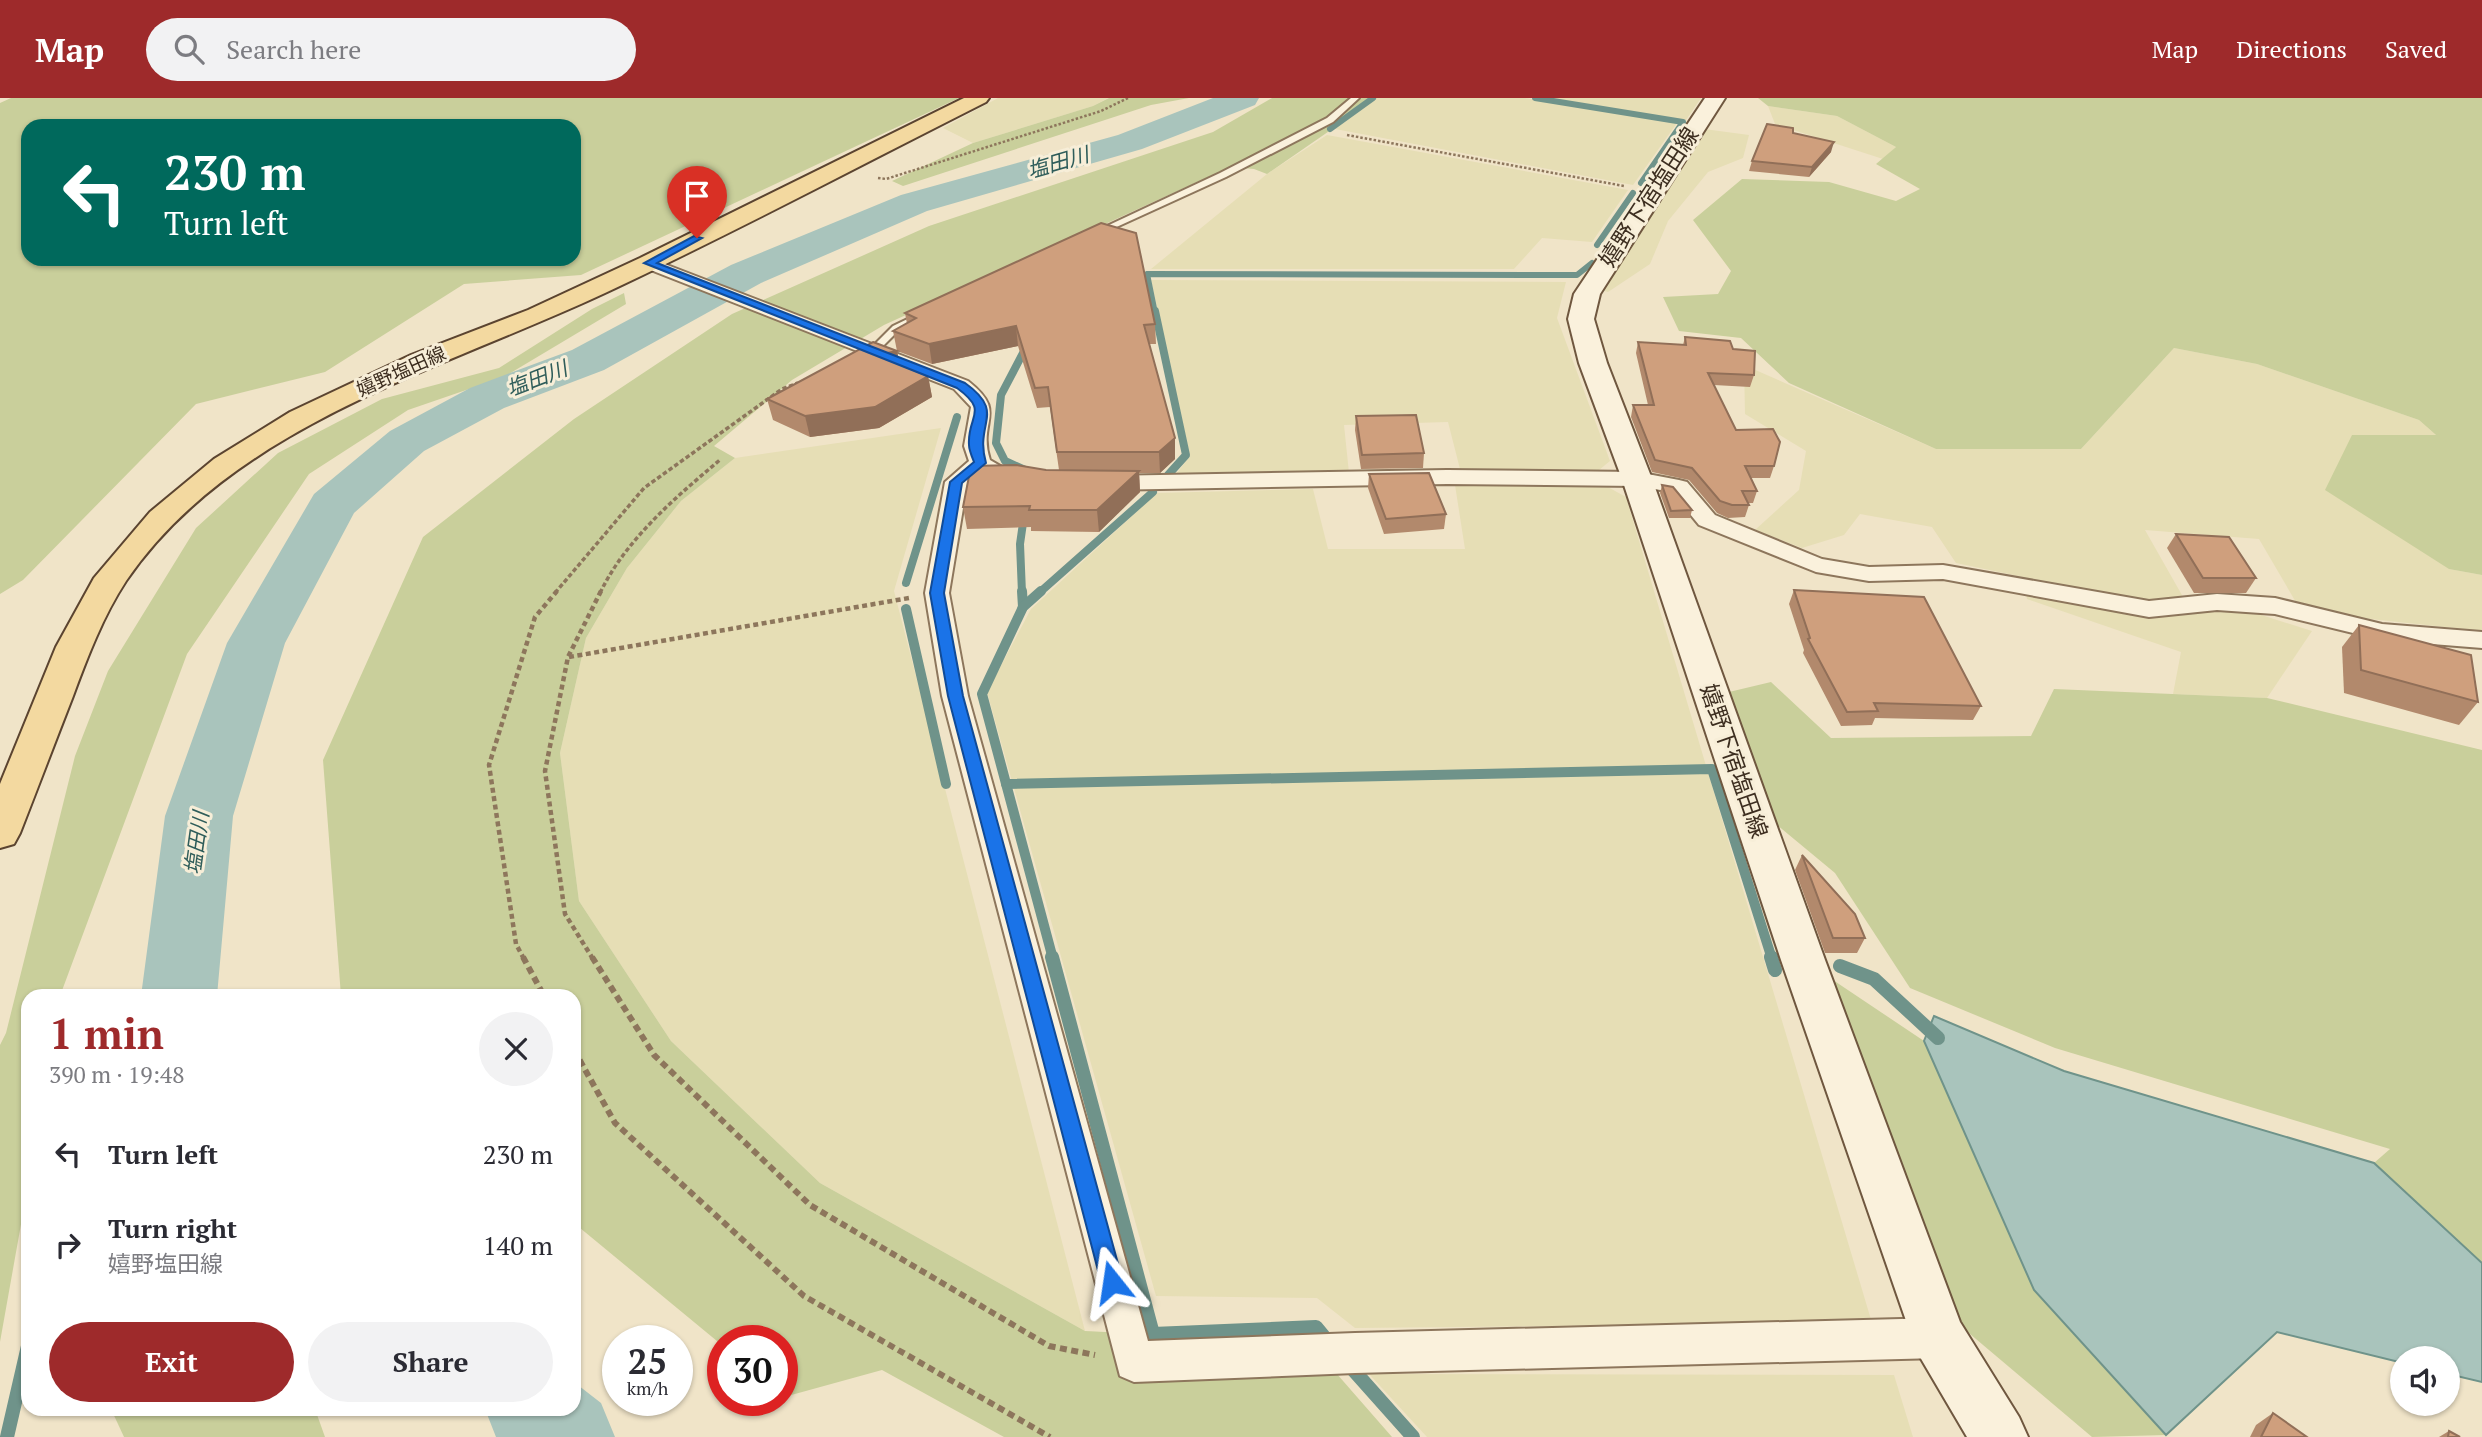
<!DOCTYPE html>
<meta charset="utf-8">
<style>
:root{--surface:#fff;--page:#f2f2f3;--text:#2b2b33;--muted:#7c7c81;--accent:#9e2a2b}
body{margin:0;font-family:"PT Serif","Noto Sans JP",serif;background:var(--page);color:var(--text);height:100vh;display:flex;flex-direction:column;font-size:26px;white-space:nowrap}
*{box-sizing:border-box;margin:0}
p{font-size:23px;color:var(--muted)}
.icon{flex:none;width:38px;height:38px;fill:none;stroke:currentColor;stroke-width:2;stroke-linecap:round;stroke-linejoin:round}
.map{position:relative;flex:1;overflow:hidden}
.sheet{position:absolute;left:21px;top:891px;width:560px;height:427px;display:flex;flex-direction:column;background:var(--surface);border-radius:21px;box-shadow:0 2px 5px #0004}
.sheet>*{flex:none}
.banner{position:absolute;left:21px;top:21px;width:560px;height:147px;border-radius:21px;box-shadow:0 2px 5px #0004;background:#00695c;color:#fff;overflow:hidden}
.controls{position:absolute;left:2390px;top:1248px;display:grid;gap:14px}
.controls a{display:grid;place-items:center;width:70px;height:70px;border-radius:50%;background:var(--surface);box-shadow:0 2px 5px #0004;font-size:35px}
.speed{position:absolute;left:602px;top:1227px;display:flex;gap:14px;font-size:35px;font-weight:700;text-align:center}
.speed>*{display:grid;place-content:center;width:91px;height:91px;border-radius:50%;background:var(--surface);box-shadow:0 2px 5px #0004;line-height:1}
.speed small{font-size:18px;font-weight:400}
.speed .limit{border:10px solid #d22;background:#fff;color:#111}
.pin{position:absolute;display:grid;place-items:center;width:60px;height:60px;color:#fff;margin:-72px -30px;border-radius:50% 50% 50% 0;rotate:-45deg;box-shadow:0 0 7px #0007}
.pin .icon{rotate:45deg}
.me{position:absolute;width:77px;margin:-38px;rotate:345deg;stroke-linejoin:round;filter:drop-shadow(0 0 5px #0008)}
.turn{display:flex;align-items:center;gap:24px;height:147px;padding:0 28px;font-size:32px}
.turn .icon{width:91px;height:91px;stroke-width:2.5}
.turn b{display:block;font-size:49px;line-height:60px}
.round{display:grid;place-items:center;flex:none;width:74px;height:74px;border-radius:37px;background:var(--page)}
.head{display:flex;align-items:center;justify-content:space-between;height:119px;padding:0 28px}
h1{font-size:42px;font-weight:700;line-height:52px;color:var(--accent)}
.primary-button{display:flex;gap:14px;margin-top:auto;padding:14px 28px}
.primary-button a{flex:1;height:80px;border-radius:42px;background:var(--accent);color:#fff;font-size:28px;font-weight:700;line-height:80px;text-align:center}
.primary-button a+a{background:var(--page);color:var(--text)}
ul{padding:0;list-style:none}
li{display:flex;align-items:center;gap:21px;height:91px;padding:0 28px}
li div{flex:1}
li b{display:block;font-size:26px}
li em{font-style:normal}
header{display:flex;align-items:center;gap:42px;box-sizing:border-box;height:98px;padding:0 35px;background:var(--accent);color:#fff}
header strong{font-size:33px}
nav{display:flex;gap:38px;margin-inline-start:auto;font-size:24px}
.search{width:490px;height:63px;background:var(--page);display:flex;align-items:center;gap:18px;box-sizing:border-box;padding:0 24px;border-radius:38px;color:var(--muted);font-size:26px}
.map>svg:first-child{display:block}
.farmland{fill:#e6deb5}
.green{fill:#c9cf9b;fill-rule:evenodd}
.water{fill:#a9c4bc;stroke:#6f938a;stroke-width:2}
.lines{fill:none;stroke-linecap:round;stroke-linejoin:round}
.stream-far3{stroke:#6f938a;stroke-width:6}
.stream-far2{stroke:#6f938a;stroke-width:8}
.stream-far1{stroke:#6f938a;stroke-width:10}
.stream{stroke:#6f938a;stroke-width:14}
.river{fill:#a9c4bc;fill-rule:evenodd}
.lane-casing{stroke:#8d765c;stroke-width:4}
.street-casing{stroke:#8d765c;stroke-width:4}
.secondary-casing{stroke:#6f573f;stroke-width:4}
.primary-casing{stroke:#5b4430;stroke-width:4}
.path-far3{stroke:#8d765c;stroke-width:2.5;stroke-dasharray:2.5 2;stroke-linecap:butt}
.path-far2{stroke:#8d765c;stroke-width:3.5;stroke-dasharray:4.5 2.5;stroke-linecap:butt}
.path-far1{stroke:#8d765c;stroke-width:4.5;stroke-dasharray:5 3.5;stroke-linecap:butt}
.path{stroke:#8d765c;stroke-width:6;stroke-dasharray:7 4.5;stroke-linecap:butt}
.lane{fill:#faf1dc;fill-rule:evenodd}
.street{fill:#faf1dc;fill-rule:evenodd}
.secondary{fill:#faf1dc;fill-rule:evenodd}
.primary{fill:#f3d9a0;fill-rule:evenodd}
.wall{fill:#b2896c}
.shaded-wall{fill:#916f58}
.building{fill:#cf9f7d;stroke:#916f58;stroke-width:2}
.route{fill:#1a73e8;stroke:#114b97;stroke-width:2}
.labels{text-anchor:middle;stroke-width:6;stroke-linejoin:round;paint-order:stroke}
.far-street-label{font-size:19px;fill:#3d2e20;stroke:#f7eed8}
.far-water-label{font-size:21px;font-style:italic;fill:#2f5d5a;stroke:#f7eed8}
.street-label{font-size:23px;fill:#3d2e20;stroke:#f7eed8}
</style>
<header>
<strong>Map</strong>
<div class="search"><svg class="icon" aria-label="search" viewBox="0 0 24 24"><circle cx="10" cy="10" r="6"/><path d="M15 15l6 6"/></svg>Search here</div>
<nav><a>Map</a><a>Directions</a><a>Saved</a></nav>
</header>
<div class="map">
<svg width="2482" height="1339" viewBox="0 0 2482 1339">
<rect width="100%" height="100%" fill="#f0e4c8"/>
<g class="farmland">
<path d="M998,0H1108L1093,8L973,45L943,30Z"/>
<path d="M1377,0H1525L1677,25L1633,87L1335,31Z"/>
<path d="M1546,0H1701L1686,22Z"/>
<path d="M1768,8L1837,18L1896,49L1883,61L1775,26Z"/>
<path d="M1704,31L1749,37L1743,60L1708,74L1668,123L1650,166L1608,194L1601,192Z"/>
<path d="M1327,37L1628,92L1592,144L1542,140L1514,171H1151L1267,76Z"/>
<path d="M1151,182L1566,184L1557,220L1610,363L1599,372L1460,371L1448,324L1344,327L1349,375L1176,376L1190,358Z"/>
<path d="M2174,250L2257,266L2419,322L2437,338L2449,471L2482,477V533L2352,519L2297,506L2259,441L2145,432L2191,513L2255,515L2312,533L2267,600L2173,596L2181,554L2027,501L2023,479L1956,465L1932,429L1860,416L1844,437L1802,450L1755,432L1799,392L1806,353L1745,316L1744,267L1936,351H2081Z"/>
<path d="M941,330L894,493L1085,1233L820,1085L671,943L579,803L560,655L586,540L627,470L681,403L735,360Z"/>
<path d="M1455,387L1606,388L1626,399L1872,1225L1355,1230L1317,1200L1156,1198L987,594L1031,511L1157,395L1313,391L1328,451H1465Z"/>
<path d="M1369,1276L1894,1277L1913,1339H1427Z"/>
</g>
<g class="green">
<path d="M11,0H959L581,177L464,186L325,274L196,306L23,482L0,496V5ZM28,28H574V161H28Z"/>
<path d="M1109,0H1189L1151,7L903,88L892,83L973,45L1093,8Z"/>
<path d="M1272,0H1377L1267,76L1254,71L1230,69L884,227L792,282L714,348L735,360L681,403L627,470L586,540L560,655L579,803L671,943L820,1085L1085,1233L1309,1244L1392,1339H1004L882,1272L784,1299L782,1297V1242H723V1248L574,1125V898H341L323,662L423,439L574,321L732,216L929,128L1213,34Z"/>
<path d="M1758,0H2482V477L2449,471L2325,392L2352,337H2436L2419,322L2257,266L2174,250L2081,351H1936L1789,285L1741,240L1679,233L1663,199L1718,196L1731,173L1693,122L1742,81L1829,84L1896,103L1920,91L1876,66L1896,49L1837,18L1768,8Z"/>
<path d="M624,195L626,206L504,279L408,312L309,376L187,556L60,898H28V1087L0,1244V947L6,935L75,658L108,573L196,430L278,355L382,301L499,270L592,211Z"/>
<path d="M1771,584L1831,640L2031,638L2054,591L2267,600L2482,652V1165L2374,1065L2390,1051L2055,950L1910,890L1835,775L1770,721L1729,594Z"/>
<path d="M1824,876L1924,943L2034,1192L2166,1337L2092,1339L1957,1225Z"/>
<path d="M111,1311H315L325,1339H124Z"/>
</g>
<path class="water" d="M1934,918L2064,973L2374,1065L2482,1165V1284L2448,1276V1260H2403V1265L2277,1234L2166,1337L2034,1192L1924,943Z"/>
<g class="lines">
<g class="stream-far3">
<path d="M1535,0L1683,24L1641,85"/>
<path d="M1330,31L1373,0"/>
<path d="M1597,147L1633,95"/>
<path d="M1155,215L1147,176L1577,177L1592,165"/>
</g>
<g class="stream-far2">
<path d="M1155,213L1186,357L1168,377"/>
<path d="M1023,255L1001,297L996,345L1005,363L1025,372"/>
<path d="M906,485L957,319"/>
<path d="M1022,495L1020,446L1024,418"/>
<path d="M1039,495L1153,394"/>
</g>
<g class="stream-far1">
<path d="M1022,493L1023,509"/>
<path d="M1041,493L1023,509L982,596L1053,861"/>
<path d="M906,511L946,686"/>
<path d="M1006,686L1712,671L1772,861"/>
</g>
<g class="stream">
<path d="M1052,859L1153,1236L1316,1229L1330,1246"/>
<path d="M1771,859L1775,872"/>
<path d="M1840,868L1874,881L1938,940"/>
<path d="M1348,1266L1413,1339"/>
<path d="M7,1339L28,1248"/>
</g>
<g class="river">
<path d="M1213,0H1259L1255,7L1142,51L927,113L761,185L604,272L504,310L424,353L354,415L285,545L233,718L217,898H141L165,718L227,545L314,396L390,333L470,290L572,252L731,167L901,97L1118,37Z"/>
<path d="M574,1284L601,1305L615,1339H496L485,1311H574Z"/>
</g>
<defs>
<g id="lane">
<path d="M1351,0H1359L1333,24L1226,79L1099,137L1092,135L1220,75L1327,20Z"/>
<path d="M920,215L928,217L899,232L876,255H870V251L893,228Z"/>
</g>
<g id="street">
<path d="M649,160L968,283C1009,315 977,322 990,362L1002,369L1030,374L1033,379L1030,384C1015,387 994,383 981,375L967,386L949,495L968,598L1148,1243L1355,1235L1939,1220L1953,1226L1959,1240L1953,1254L1939,1260L1355,1275L1134,1284L1120,1278L942,598L925,495L945,384L969,363L964,348L971,309L954,291L643,169L640,165L643,161Z"/>
<path d="M1447,372L1637,374L1679,382L1687,384L1715,417L1822,461L1869,469L1943,467L2149,503L2217,496L2275,500L2382,526L2482,534V550L2382,542L2275,516L2217,512L2149,519L1943,481L1869,483L1816,474L1699,427L1672,394L1637,388L1447,386L1104,392L1096,390L1093,385L1096,380L1104,378Z"/>
</g>
<path id="secondary" d="M1705,0H1725L1600,196L1594,221L1607,265L1652,381L1825,862L1960,1224L2019,1319L2028,1339H1967L1920,1259L1912,1240L1781,862L1622,381L1579,265L1568,221L1574,196Z"/>
<path id="primary" d="M964,0H989L986,4C859,68 733,135 605,195C443,271 232,327 126,483C103,518 87,560 73,598C55,644 38,689 20,735L14,746L0,750V686L56,549L94,480L150,414L214,361L290,314L411,257L528,212L640,160Z"/>
</defs>
<use href="#lane" class="lane-casing"/>
<use href="#street" class="street-casing"/>
<use href="#secondary" class="secondary-casing"/>
<use href="#primary" class="primary-casing"/>
<g class="path-far3">
<path d="M1347,37L1624,88"/>
<path d="M878,80L886,81L1101,13L1128,0"/>
</g>
<g class="path-far2">
<path d="M555,495L644,390L782,291L798,285"/>
<path d="M600,495C626,441 676,399 721,361"/>
</g>
<g class="path-far1">
<path d="M569,559L909,500"/>
<path d="M524,861L516,846L489,667L535,519L557,493"/>
<path d="M593,861L565,816L545,673L568,559L601,493"/>
</g>
<g class="path">
<path d="M523,859L544,898"/>
<path d="M592,859L654,957L810,1107L1049,1248L1095,1257"/>
<path d="M574,952L615,1025L804,1198L1050,1339"/>
</g>
<use href="#lane" class="lane"/>
<use href="#street" class="street"/>
<use href="#secondary" class="secondary"/>
<use href="#primary" class="primary"/>
</g>
<g class="wall">
<path d="M1793,35L1831,54L1809,79L1749,73L1752,63Z"/>
<path d="M905,215L1155,226L1156,246H1149L1175,361L1160,375H1139L1140,394L1099,434L1031,433V429L967,431L963,409L1046,372H1059L1050,309L1037,310L1018,248L932,266L897,253L900,267L928,278L932,299L879,330L810,339L773,322L767,301L897,253L893,233L907,226Z"/>
<path d="M1685,239L1733,251L1754,277L1750,289L1714,287L1736,332L1774,368L1770,380H1751L1757,393L1753,405H1748L1749,407L1745,419L1728,420L1717,415L1689,382L1652,374L1631,319L1633,307H1648L1636,255L1638,244L1683,247Z"/>
<path d="M1356,318L1424,355L1423,370L1361,371L1355,332Z"/>
<path d="M1369,376L1446,416L1444,431L1384,436L1368,390Z"/>
<path d="M1662,387L1692,412L1690,420H1669L1660,395Z"/>
<path d="M2176,436L2256,480L2246,495H2194L2167,450Z"/>
<path d="M1794,492L1981,608L1973,622L1875,620L1872,627L1841,628L1803,555L1804,552L1789,506Z"/>
<path d="M2359,527L2478,604L2459,627L2344,595L2342,549Z"/>
<path d="M1802,757L1865,840L1857,855H1825L1795,772Z"/>
<path d="M2273,1315L2307,1339H2250L2256,1327Z"/>
<path d="M2449,1333L2460,1339H2439Z"/>
</g>
<g class="shaded-wall">
<path d="M1834,44L1831,54L1809,79L1812,69Z"/>
<path d="M1016,228L1018,248L932,266L929,246Z"/>
<path d="M897,253L901,273L877,257Z"/>
<path d="M928,278L932,299L879,330L810,339L805,318Z"/>
<path d="M1175,340V361L1160,375L1159,354Z"/>
<path d="M1139,373L1140,394L1099,434L1097,412Z"/>
</g>
<g class="building">
<path d="M1767,26L1793,30V35L1834,44L1812,69L1752,63Z"/>
<path d="M1101,125L1136,135L1155,226L1144,227L1175,340L1159,354H1057L1048,289L1035,290L1016,228L929,246L893,233L916,220L905,215Z"/>
<path d="M1685,239L1730,243L1733,251L1755,253L1754,277L1708,275L1736,332L1773,331L1780,344L1774,368H1745L1757,393H1742L1749,407H1732L1720,403L1692,370L1655,362L1633,307H1654L1638,244L1686,247Z"/>
<path d="M873,244L897,253L877,257L928,278L875,309L805,318L767,301Z"/>
<path d="M1416,317L1424,355L1362,357L1356,318Z"/>
<path d="M1016,367L1046,372L1139,373L1097,412H1029L1030,408L963,409L971,368Z"/>
<path d="M1429,375L1446,416L1386,421L1369,376Z"/>
<path d="M1662,387L1673,389L1692,412L1671,413Z"/>
<path d="M2176,436L2229,439L2256,480H2203Z"/>
<path d="M1794,492L1924,499L1981,608L1874,605L1878,613L1847,614L1808,541L1810,540Z"/>
<path d="M2359,527L2471,557L2478,604L2361,572Z"/>
<path d="M1802,757L1855,816L1865,840H1833Z"/>
<path d="M2273,1315L2307,1339H2261Z"/>
<path d="M2449,1333L2460,1339H2448Z"/>
</g>
<path class="route" d="M694,138L702,140L657,165L965,285C1007,315 974,324 986,365L962,385L944,495L963,598L1123,1184L1120,1191L1112,1194L1105,1191L1101,1184L948,598L930,495L950,384L974,364C972,359 969,352 969,347C967,317 990,314 957,290L644,165Z"/>
<g class="labels">
<g class="far-street-label">
<text transform="translate(401 273) rotate(-24)" y="7">嬉野塩田線</text>
</g>
<g class="far-water-label">
<text transform="translate(1058 65) rotate(-16)" y="7">塩田川</text>
<text transform="translate(537 281) rotate(-21)" y="7">塩田川</text>
<text transform="translate(197 745) rotate(-82)" y="7">塩田川</text>
</g>
<g class="street-label">
<text transform="translate(1649 99) rotate(-57)" y="8">嬉野下宿塩田線</text>
<text transform="translate(1734 663) rotate(71)" y="8">嬉野下宿塩田線</text>
</g>
</g>
</svg>
<div class="controls">
<a><svg class="icon" aria-label="sound" viewBox="0 0 24 24"><path d="M4 9h4l5-4v14l-5-4H4zM17 9q2 3 0 6"/></svg></a>
</div>
<div class="speed"><div>25<small>km/h</small></div><div class="limit">30</div></div>
<div class="pin" style="left:697px;top:140px;background:#d93025"><svg class="icon" aria-label="arrive" viewBox="0 0 24 24"><path d="M6 21V4h12l-3 4 3 4H6"/></svg></div>
<svg class="me" style="left:1112px;top:1184px" viewBox="-20 -20 40 40"><path d="M0-17L14 15 0 8-14 15z" fill="#1a73e8" stroke="#fff" stroke-width="4"/></svg>
<div class="banner">
<div class="turn"><svg class="icon" aria-label="left" viewBox="0 0 24 24"><path d="M17 20v-9H6M10 6l-5 5 5 5"/></svg><div><b>230 m</b>Turn left</div></div>
</div>
<section class="sheet">
<div class="head"><div><h1>1 min</h1><p>390 m · 19:48</p></div><a class="round"><svg class="icon" aria-label="close" viewBox="0 0 24 24"><path d="M6 6l12 12M18 6L6 18"/></svg></a></div>
<ul>
<li><svg class="icon" aria-label="left" viewBox="0 0 24 24"><path d="M17 20v-9H6M10 6l-5 5 5 5"/></svg><div><b>Turn left</b></div><em>230 m</em></li>
<li><svg class="icon" aria-label="right" viewBox="0 0 24 24"><path d="M7 20v-9h11M14 6l5 5-5 5"/></svg><div><b>Turn right</b><p>嬉野塩田線</p></div><em>140 m</em></li>
</ul>
<div class="primary-button"><a>Exit</a><a>Share</a></div>
</section>
</div>
